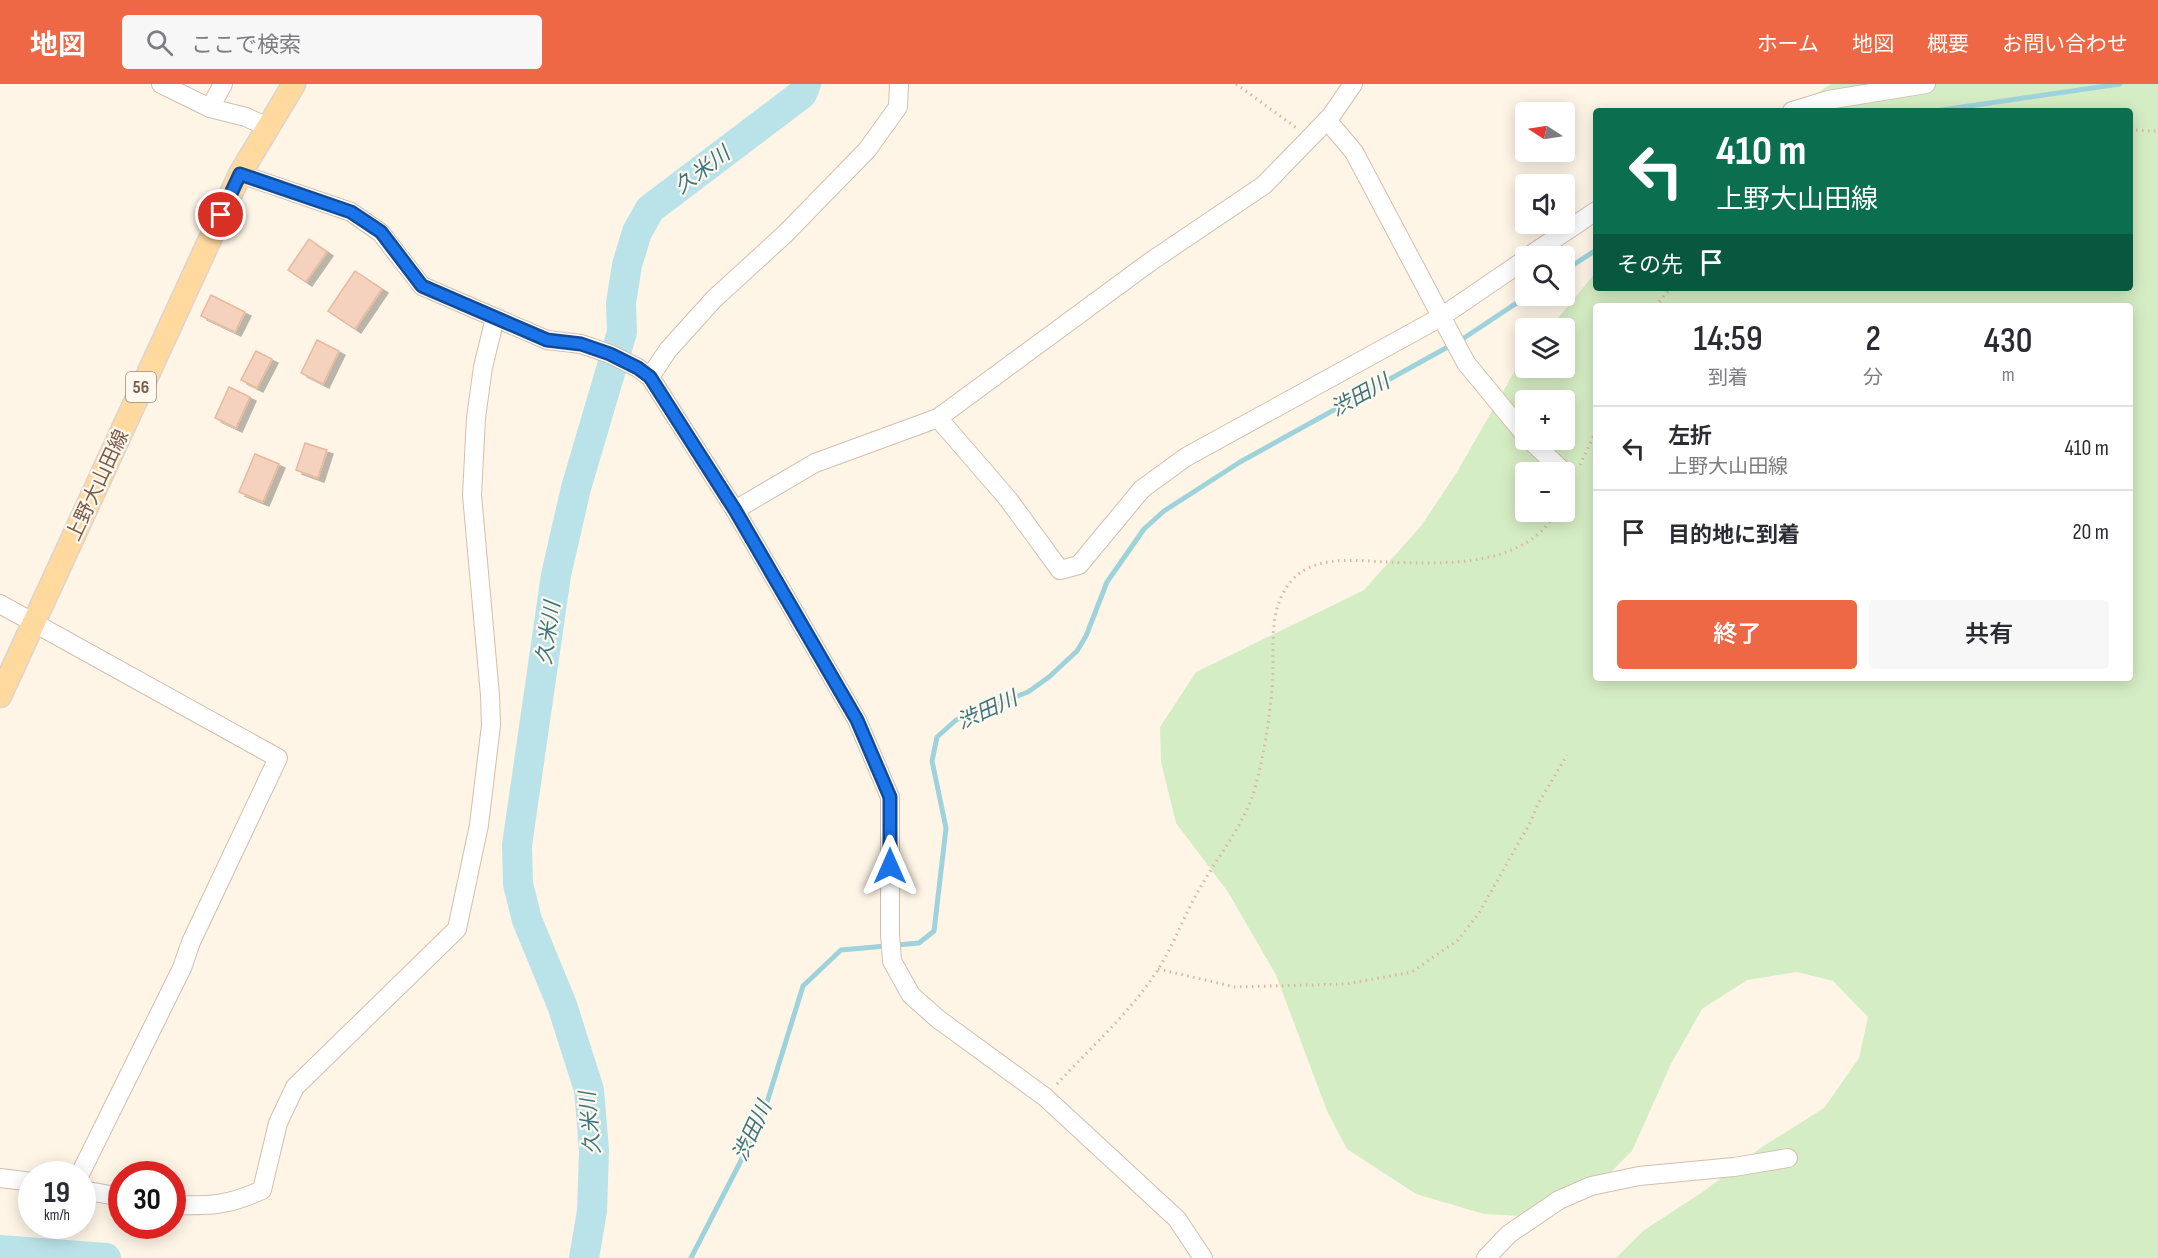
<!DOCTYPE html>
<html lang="ja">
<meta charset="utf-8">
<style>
:root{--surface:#fff;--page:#f7f7f7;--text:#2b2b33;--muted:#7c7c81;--line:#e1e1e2;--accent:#ee6845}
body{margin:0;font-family:"Sofia Sans Condensed","Noto Sans JP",sans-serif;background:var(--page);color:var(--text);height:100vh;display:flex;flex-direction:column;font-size:22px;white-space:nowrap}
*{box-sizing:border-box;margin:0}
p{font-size:20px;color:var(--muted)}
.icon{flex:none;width:33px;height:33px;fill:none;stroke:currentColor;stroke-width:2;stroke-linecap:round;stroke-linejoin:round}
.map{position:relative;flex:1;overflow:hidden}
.drawer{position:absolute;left:1593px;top:219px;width:540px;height:378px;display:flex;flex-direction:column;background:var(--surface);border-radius:6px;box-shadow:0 3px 15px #0003}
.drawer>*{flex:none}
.banner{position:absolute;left:1593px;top:24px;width:540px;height:183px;border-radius:6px;box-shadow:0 3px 15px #0003;background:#0b6e4f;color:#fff;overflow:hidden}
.needle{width:39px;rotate:282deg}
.controls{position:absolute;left:1515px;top:18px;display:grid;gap:12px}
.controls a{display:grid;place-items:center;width:60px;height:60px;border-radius:6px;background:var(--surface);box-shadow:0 3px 15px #0003;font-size:30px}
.speed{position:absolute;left:18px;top:1077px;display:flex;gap:12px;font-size:30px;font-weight:700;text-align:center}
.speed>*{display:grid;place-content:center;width:78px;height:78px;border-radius:50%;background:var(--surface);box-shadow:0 3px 15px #0003;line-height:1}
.speed small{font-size:15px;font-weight:400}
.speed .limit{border:9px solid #d22;background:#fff;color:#111}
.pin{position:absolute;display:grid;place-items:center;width:51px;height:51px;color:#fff;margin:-26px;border:3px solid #fff;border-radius:50%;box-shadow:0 2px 6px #0007}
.me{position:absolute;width:66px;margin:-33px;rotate:0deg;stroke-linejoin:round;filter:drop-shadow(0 0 4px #0008)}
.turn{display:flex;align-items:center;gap:21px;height:126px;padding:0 24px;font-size:27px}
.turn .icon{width:78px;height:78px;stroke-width:2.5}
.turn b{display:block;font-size:42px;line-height:51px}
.then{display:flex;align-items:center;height:57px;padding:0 24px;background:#0003;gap:12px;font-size:22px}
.eta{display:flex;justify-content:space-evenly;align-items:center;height:102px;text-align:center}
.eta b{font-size:36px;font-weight:600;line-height:42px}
.cta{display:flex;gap:12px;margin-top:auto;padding:12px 24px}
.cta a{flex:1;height:69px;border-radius:6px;background:var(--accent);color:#fff;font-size:24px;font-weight:600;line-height:69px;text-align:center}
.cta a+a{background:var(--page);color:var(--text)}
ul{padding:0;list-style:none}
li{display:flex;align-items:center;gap:18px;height:84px;padding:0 24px;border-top:2px solid var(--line)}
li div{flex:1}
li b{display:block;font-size:22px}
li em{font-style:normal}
header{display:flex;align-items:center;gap:36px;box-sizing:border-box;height:84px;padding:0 30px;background:var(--accent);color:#fff}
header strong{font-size:28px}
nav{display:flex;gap:33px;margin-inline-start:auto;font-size:21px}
.search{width:420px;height:54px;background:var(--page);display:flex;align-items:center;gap:15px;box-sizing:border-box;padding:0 21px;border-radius:6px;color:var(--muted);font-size:22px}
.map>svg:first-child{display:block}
.green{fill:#d5edc4;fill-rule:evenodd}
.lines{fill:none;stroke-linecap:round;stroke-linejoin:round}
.stream{stroke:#9fd3dc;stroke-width:5}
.river{stroke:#bae3e9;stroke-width:30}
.building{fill:#f5d2bd;stroke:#e9b89c;stroke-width:1.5;filter:url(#shadow)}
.minor-casing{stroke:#d3beae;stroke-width:20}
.major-casing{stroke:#dcd4d0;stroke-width:25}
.path{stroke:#dbb59f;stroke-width:3;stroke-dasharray:1.5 4.5;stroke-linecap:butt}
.minor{stroke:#fff;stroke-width:18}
.major{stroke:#ffd99d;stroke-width:22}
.route-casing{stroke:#114b97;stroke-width:15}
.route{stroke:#1a73e8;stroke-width:10}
.labels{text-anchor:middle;stroke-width:4.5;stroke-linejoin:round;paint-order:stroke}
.shield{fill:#fff8ef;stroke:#a2897b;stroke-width:1.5}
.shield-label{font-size:18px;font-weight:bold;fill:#7a5a49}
.street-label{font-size:20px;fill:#7a5a49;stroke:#fff8ef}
.water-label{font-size:21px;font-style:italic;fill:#3b767f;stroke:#fff8ef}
</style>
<header>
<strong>地図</strong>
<div class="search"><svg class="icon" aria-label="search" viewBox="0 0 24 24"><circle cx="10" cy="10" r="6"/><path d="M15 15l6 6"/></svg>ここで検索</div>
<nav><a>ホーム</a><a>地図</a><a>概要</a><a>お問い合わせ</a></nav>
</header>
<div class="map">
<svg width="2158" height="1174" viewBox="0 0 2158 1174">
<defs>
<filter id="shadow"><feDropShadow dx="6" dy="4" stdDeviation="0" flood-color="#0004"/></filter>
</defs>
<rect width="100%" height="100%" fill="#fef5e7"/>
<path class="green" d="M1831,0H2158V1174H1616L1643,1147L1704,1107L1762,1063L1824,1024L1859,974L1868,933L1833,897L1797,888L1747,896L1702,925L1671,980L1632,1067L1589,1110L1541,1133L1484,1130L1416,1110L1347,1065L1327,1027L1276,891L1228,808L1176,739L1161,678L1160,643L1196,588L1364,506L1421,442L1457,388L1513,290L1525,275L1526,284H1564V244H1550L1596,188V204H2130V27H1790ZM1596,222H2130V594H1596ZM1526,316H1564V356H1526ZM1526,388H1564V428H1526Z"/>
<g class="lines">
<g class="stream">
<path d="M1935,27L2120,0"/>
<path d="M1564,187L1596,166"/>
<path d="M691,1174L749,1061L768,1015L803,902L841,866L919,859L934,847L946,744L932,677L937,653L956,636L1028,608L1049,593L1077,567L1086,552L1107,498L1144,445L1164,427L1240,378L1464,254L1527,212"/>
</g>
<g class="river">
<path d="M0,1166L106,1174"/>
<path d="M584,1174L592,1127L594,1066L589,1006L562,921L527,836L518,800L517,761L556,491L576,404L622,248L621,219L627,181L637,148L650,125L802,10L806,0"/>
</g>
</g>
<g class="building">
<path d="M309,155L327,168L306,198L288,186Z"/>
<path d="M355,187L382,205L355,245L328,227Z"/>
<path d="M211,211L245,228L235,248L201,232Z"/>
<path d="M317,256L339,267L323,300L301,289Z"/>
<path d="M256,267L272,275L257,304L241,296Z"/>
<path d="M229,303L250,313L236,344L215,334Z"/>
<path d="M305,359L327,366L318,394L296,386Z"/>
<path d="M255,370L279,380L263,418L239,408Z"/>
</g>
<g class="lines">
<defs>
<g id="minor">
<path d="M161,0L210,24L246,33L267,43"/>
<path d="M210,24L223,0"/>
<path d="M1792,27L1828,16L1926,0"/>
<path d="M1327,36L1354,68L1466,279L1526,352"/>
<path d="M240,90L351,128L381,149L422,202L547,256L581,260L610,270L638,284L650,293L735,426L857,636L890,713V850L892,877L911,911L938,935L1045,1013L1177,1135L1203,1174"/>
<path d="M1529,172L1596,127"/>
<path d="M650,293L668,266L714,215L785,150L867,66L898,23L899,0"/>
<path d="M938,334L1008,415L1060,486L1079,481L1142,405L1186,373L1441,233L1526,175"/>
<path d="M1530,356L1564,388"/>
<path d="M735,426L815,379L938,334L1150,178L1264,101L1331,32L1353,0"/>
<path d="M0,520L278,674L191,858L182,884L80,1090"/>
<path d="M0,1094L32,1098"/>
<path d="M82,1106L122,1113"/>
<path d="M172,1121C210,1122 227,1122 262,1106L278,1039L295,1003L457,845L479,741L491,641L490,611L472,411L476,334L483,283L495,234"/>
<path d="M1486,1174L1509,1150L1559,1116L1591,1102L1639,1092L1734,1083L1788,1074"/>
</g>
<path id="major" d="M0,612L240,90L294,0"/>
</defs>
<use href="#minor" class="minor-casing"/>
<use href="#major" class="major-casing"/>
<g class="path">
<path d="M1236,0L1298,45"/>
<path d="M2130,46L2158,47"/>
<path d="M1655,222L1671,204"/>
<path d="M1580,381L1596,347"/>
<path d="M1564,412L1569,403"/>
<path d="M1158,885L1235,903L1346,900L1412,888L1458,856L1479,829L1531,737L1538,720L1567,671"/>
<path d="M1057,1000C1091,963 1132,927 1159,884C1176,857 1186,826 1203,799C1221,768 1245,739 1255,704C1264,671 1269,638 1272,605C1276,569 1265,527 1292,496C1316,470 1356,477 1387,478C1443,480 1525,484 1556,428"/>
</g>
<use href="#minor" class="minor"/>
<use href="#major" class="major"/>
</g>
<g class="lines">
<defs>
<path id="route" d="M221,131L240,90L351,128L381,148L422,202L547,256L581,260L610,270L638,284L650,293L735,426L857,636L890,713V782"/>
</defs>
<use href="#route" class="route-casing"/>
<use href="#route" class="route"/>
</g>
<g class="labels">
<rect class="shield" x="126" y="288" width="30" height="30" rx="4.5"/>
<g class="shield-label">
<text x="141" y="309">56</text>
</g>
<g class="street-label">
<text transform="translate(97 401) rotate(-65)" y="7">上野大山田線</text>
</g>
<g class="water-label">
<text transform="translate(702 86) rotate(-37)" y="7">久米川</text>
<text transform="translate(1360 311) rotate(-29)" y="7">渋田川</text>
<text transform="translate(548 549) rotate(-82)" y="7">久米川</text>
<text transform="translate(987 626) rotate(-24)" y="7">渋田川</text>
<text transform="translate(590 1039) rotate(-95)" y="7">久米川</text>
<text transform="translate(752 1047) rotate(-65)" y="7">渋田川</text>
</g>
</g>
</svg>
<div class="controls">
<a><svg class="needle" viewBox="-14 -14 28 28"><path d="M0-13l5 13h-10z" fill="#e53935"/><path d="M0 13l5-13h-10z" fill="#7c7c81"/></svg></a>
<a><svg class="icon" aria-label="sound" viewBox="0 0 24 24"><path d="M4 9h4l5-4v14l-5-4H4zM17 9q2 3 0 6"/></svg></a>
<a><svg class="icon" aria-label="search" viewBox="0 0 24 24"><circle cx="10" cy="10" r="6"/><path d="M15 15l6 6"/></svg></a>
<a><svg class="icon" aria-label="layers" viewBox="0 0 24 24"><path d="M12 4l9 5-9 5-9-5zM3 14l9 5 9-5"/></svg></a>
<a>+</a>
<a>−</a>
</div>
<div class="speed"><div>19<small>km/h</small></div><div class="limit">30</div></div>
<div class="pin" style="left:221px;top:131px;background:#d93025"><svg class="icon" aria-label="arrive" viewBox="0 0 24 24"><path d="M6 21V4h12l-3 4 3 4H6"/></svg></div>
<svg class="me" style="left:890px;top:782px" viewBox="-20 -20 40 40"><path d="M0-17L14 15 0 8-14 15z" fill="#1a73e8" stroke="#fff" stroke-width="4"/></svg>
<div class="banner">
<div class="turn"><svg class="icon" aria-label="left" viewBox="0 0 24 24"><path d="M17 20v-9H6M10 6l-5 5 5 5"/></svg><div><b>410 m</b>上野大山田線</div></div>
<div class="then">その先<svg class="icon" aria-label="arrive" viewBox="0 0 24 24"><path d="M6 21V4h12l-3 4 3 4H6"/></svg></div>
</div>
<section class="drawer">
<div class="eta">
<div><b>14:59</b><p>到着</p></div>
<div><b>2</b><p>分</p></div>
<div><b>430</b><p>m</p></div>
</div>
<ul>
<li><svg class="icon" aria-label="left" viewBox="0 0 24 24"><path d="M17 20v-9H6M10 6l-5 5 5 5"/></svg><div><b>左折</b><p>上野大山田線</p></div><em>410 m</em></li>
<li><svg class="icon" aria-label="arrive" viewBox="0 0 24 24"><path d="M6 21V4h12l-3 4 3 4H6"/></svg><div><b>目的地に到着</b></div><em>20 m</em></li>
</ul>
<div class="cta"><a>終了</a><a>共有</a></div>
</section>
</div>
